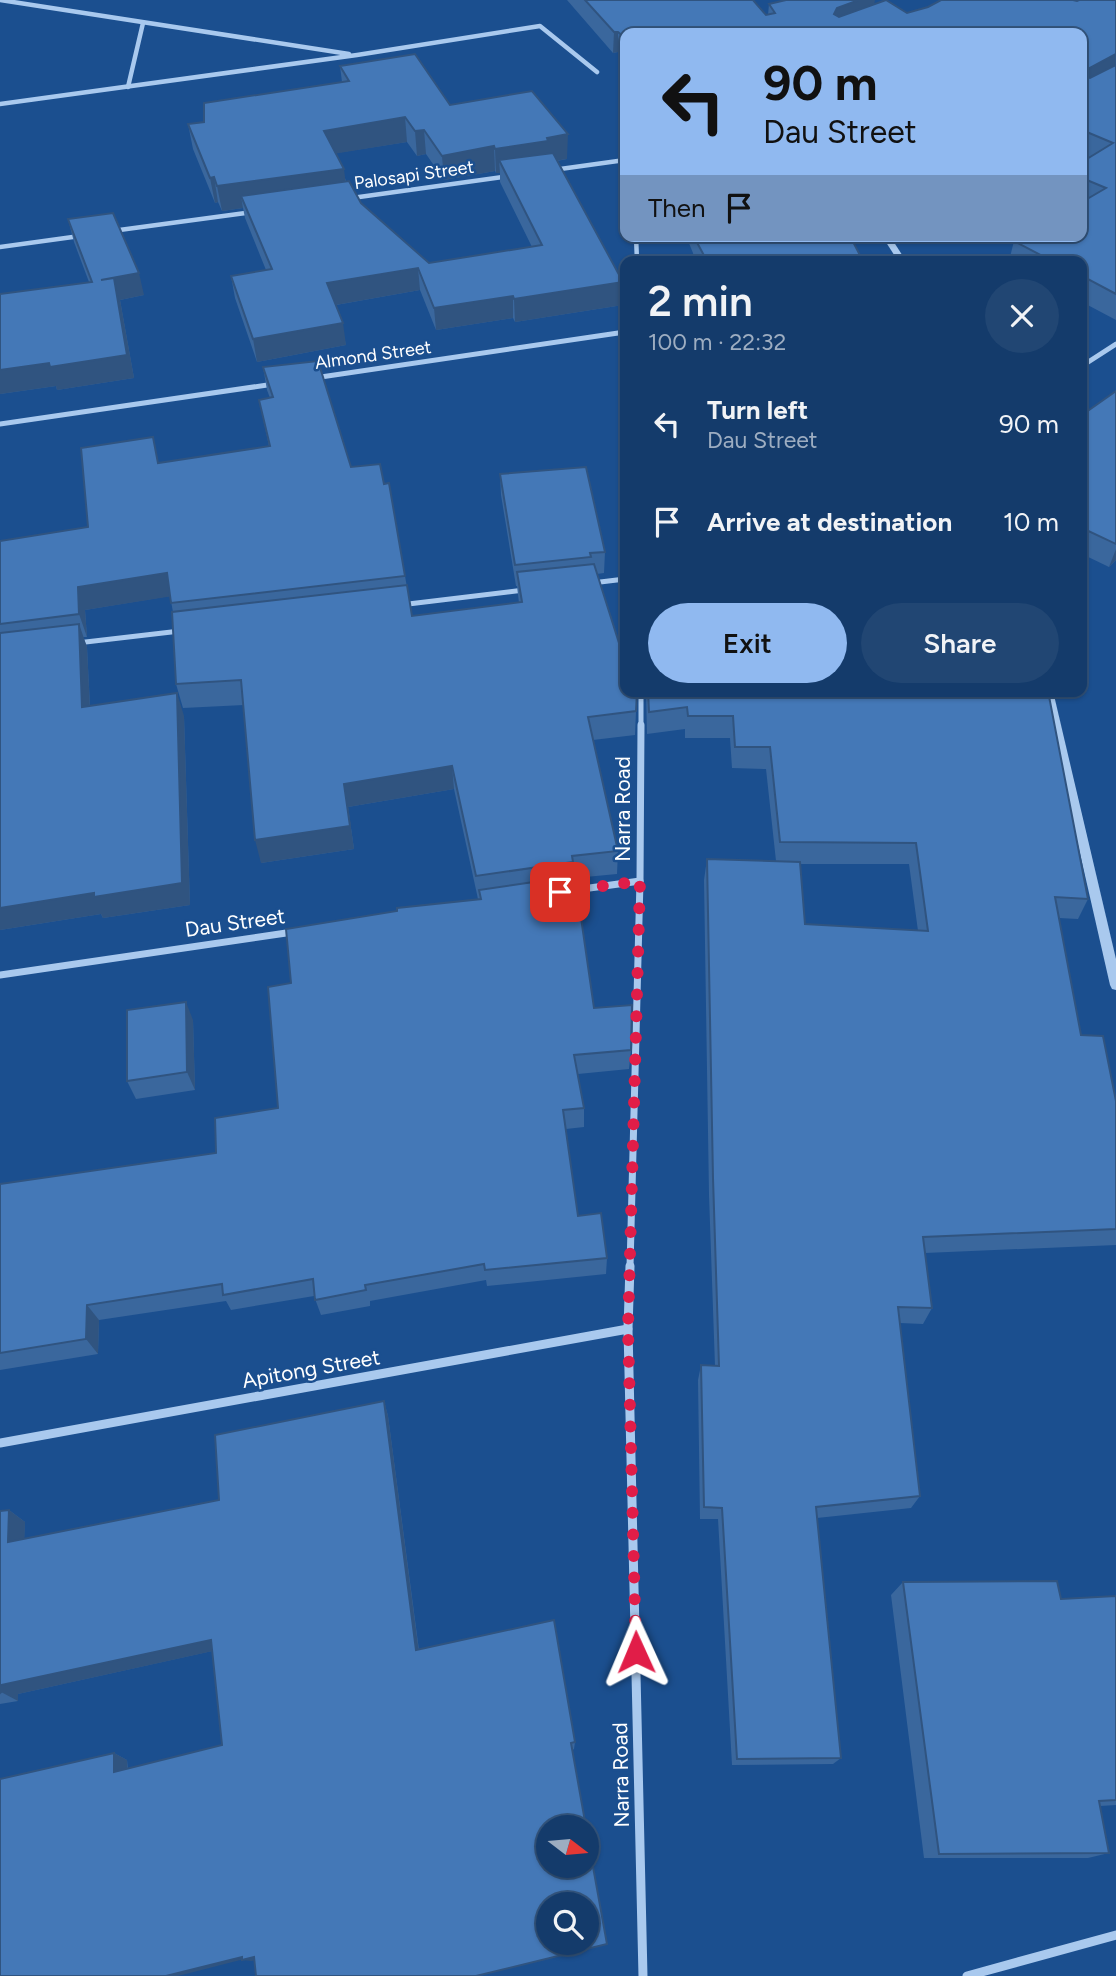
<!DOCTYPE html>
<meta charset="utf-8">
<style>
:root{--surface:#143b6b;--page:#214673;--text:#f1f3f6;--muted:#9dadc1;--line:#33557e;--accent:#90b9f0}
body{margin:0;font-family:Figtree,sans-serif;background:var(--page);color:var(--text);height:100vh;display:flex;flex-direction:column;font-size:26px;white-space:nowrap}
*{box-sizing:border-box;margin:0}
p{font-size:23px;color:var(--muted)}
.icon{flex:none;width:38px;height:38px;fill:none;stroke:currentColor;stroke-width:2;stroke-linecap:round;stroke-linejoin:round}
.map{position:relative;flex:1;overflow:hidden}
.drawer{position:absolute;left:620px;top:256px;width:467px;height:441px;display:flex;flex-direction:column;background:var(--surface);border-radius:14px;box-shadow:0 2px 5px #0004,0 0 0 2px var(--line)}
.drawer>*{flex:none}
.banner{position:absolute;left:620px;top:28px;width:467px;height:214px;border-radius:14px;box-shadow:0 2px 5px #0004,0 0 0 2px var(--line);background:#90b9f0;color:#111;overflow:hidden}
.needle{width:46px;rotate:106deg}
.tools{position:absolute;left:536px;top:1815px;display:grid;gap:14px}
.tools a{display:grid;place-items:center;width:63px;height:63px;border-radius:50%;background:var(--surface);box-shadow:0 2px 5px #0004,0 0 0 2px var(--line);font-size:35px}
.pin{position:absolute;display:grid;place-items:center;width:60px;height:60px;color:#fff;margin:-30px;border-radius:14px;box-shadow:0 4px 10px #0006}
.me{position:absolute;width:77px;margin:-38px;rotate:359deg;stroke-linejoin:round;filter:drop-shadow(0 0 5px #0008)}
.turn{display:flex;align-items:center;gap:24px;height:147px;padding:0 28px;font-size:32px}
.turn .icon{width:91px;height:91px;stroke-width:2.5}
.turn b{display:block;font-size:49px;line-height:60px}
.then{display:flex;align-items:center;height:66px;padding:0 28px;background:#0003;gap:14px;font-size:26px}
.round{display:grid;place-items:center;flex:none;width:74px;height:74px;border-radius:37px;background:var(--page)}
.head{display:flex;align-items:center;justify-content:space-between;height:119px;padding:0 28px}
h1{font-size:42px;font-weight:600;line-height:52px}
.button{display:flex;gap:14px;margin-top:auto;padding:14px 28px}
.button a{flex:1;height:80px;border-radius:42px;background:var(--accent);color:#111;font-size:28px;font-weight:600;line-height:80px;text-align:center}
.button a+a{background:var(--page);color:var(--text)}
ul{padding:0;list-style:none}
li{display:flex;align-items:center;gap:21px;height:98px;padding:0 28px}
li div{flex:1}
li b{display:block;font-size:26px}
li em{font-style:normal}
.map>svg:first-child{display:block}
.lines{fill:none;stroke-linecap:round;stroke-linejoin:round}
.minor-far3{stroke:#a9c9ee;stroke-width:4.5}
.minor-far2{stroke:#a9c9ee;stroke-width:5}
.minor-far1{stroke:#a9c9ee;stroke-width:7}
.minor{stroke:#a9c9ee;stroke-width:9}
.tertiary{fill:#a9c9ee;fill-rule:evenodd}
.wall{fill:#3a679d;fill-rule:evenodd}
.shaded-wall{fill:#305480}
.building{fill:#4478b7;stroke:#305480;stroke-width:2;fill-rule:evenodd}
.route{stroke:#e11d48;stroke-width:12;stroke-dasharray:0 21.6}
.labels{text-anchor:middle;stroke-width:5;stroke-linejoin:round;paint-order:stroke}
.far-street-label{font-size:18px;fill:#fff;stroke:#1b4f8f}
.street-label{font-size:21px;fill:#fff;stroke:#1b4f8f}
</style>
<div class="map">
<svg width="1116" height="1976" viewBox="0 0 1116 1976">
<rect width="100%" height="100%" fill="#1b4f8f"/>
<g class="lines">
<g class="minor-far3">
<path d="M0,0L349,54"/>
<path d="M128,87L143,23"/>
<path d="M0,104L357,55L540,26L597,72"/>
<path d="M621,131L625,142"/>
<path d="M553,170L625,160"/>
<path d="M352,198L510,176"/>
<path d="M112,231L253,212"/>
<path d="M636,236L637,261"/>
<path d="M0,247L80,236"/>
</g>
<g class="minor-far2">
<path d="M1082,366L1116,344"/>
<path d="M314,378L625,332"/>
<path d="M0,424L274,384"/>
<path d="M592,583L625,579"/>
<path d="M400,605L524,590"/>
<path d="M77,643L180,631"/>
<path d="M641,727V691"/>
</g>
<g class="minor-far1">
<path d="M568,891L640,881"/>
<path d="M0,975L293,932"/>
<path d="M630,1267L640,881L641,725"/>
</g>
<g class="minor">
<path d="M630,1266L628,1329L643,1976"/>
<path d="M0,1443L628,1329"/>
<path d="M967,1976L1116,1935"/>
</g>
<g class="tertiary">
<path d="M882,236H890L906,261H898Z"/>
<path d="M1043,691H1053L1116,959V990L1112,989L1110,985Z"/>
</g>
</g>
<g class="wall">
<path d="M567,0H753L766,15H768L769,4H875L907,13L1077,1L1116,0V320L1082,302V261H1009L1014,241L1082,236V162L1089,157L1082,154V33H625V59L618,52L613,53Z"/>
<path d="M340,66L450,105L567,159L557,161L623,305L515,322L513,318L436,330L420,290L336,305L346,345L257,362L235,298L231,276L266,270L245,218L243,208L222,211L218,202L215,203L193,149L188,124L204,122L342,82ZM407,142L417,156L426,154L444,180L495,171L496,173H500V182L532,247L429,263L361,203L346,181L336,153Z"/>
<path d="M68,219L144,295L120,300L134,378L57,390L56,386L0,394V294L89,282L74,242Z"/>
<path d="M686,236H850L863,261H694L693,253Z"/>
<path d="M263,367L351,467L384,484L405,576L412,616L519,603L517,586H516L501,495L500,474L605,552L604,573L597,574L636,711L635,735L593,740L618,851L617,874L575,878L594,1008L631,1050L629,1069L578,1074L584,1108V1127L566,1129L578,1216L607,1258L606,1274L487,1286L486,1280L370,1301V1306L321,1315L314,1296L231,1310L226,1301L99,1320L98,1354L0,1370V1184L216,1153L278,1108L291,983L479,899H478L454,789L348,807L354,849L261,863L244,705L183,708L176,684L173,612L170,596L85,610L87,637H83L87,647L90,706L184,716L190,905L103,918L101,914L0,930V541L88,527L160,463L269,446L259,400L270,398L267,390Z"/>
<path d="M1116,391V560L1109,567L1082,554V415Z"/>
<path d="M646,691H1048L1088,899L1078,919L1059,918L1081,1035L1116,1101V1245L925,1253L932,1308L923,1324L900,1323L920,1496L911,1508L817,1518L841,1758L833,1764L732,1765L718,1519H700L698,1380L701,1365L715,1366L709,1195L704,880L707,859L776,861L766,769L732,768L730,738H685V729L647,734ZM800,864H909L918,931L805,924Z"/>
<path d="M193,1020L195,1090L136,1099L127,1081Z"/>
<path d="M384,1401L388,1416L419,1650L575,1742L574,1749L255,1960H242L114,1753L127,1760L128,1769L222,1745L212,1651L18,1694V1701L0,1704V1511L9,1510L25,1522L24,1539L219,1500Z"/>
<path d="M903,1582L1061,1599L1116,1596V1805L1100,1806L1109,1853L1088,1858H924L891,1595Z"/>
</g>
<g class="shaded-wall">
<path d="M859,0H875L873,13L831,33L834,14L837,8Z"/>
<path d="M614,32H618V52L613,53Z"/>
<path d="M1116,54V67L1082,82L1086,70Z"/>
<path d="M405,117L407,142L327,155L324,131Z"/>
<path d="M424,130L426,154L417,156L415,131Z"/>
<path d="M568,134L567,159L548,162L499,160L500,173H496L495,149Z"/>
<path d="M494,146L495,171L444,180L442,156Z"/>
<path d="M344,169L347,194L241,196L243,208L222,211L217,186Z"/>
<path d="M214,177L218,202L215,203L210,178Z"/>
<path d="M418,268L420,290L330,306L327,283Z"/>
<path d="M139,273L144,295L120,300L134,378L57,390L56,386L0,394V370L101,280Z"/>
<path d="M623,282V305L515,322L514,299Z"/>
<path d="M513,296V318L436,330L434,308Z"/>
<path d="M343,323L346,345L257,362L253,339Z"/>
<path d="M1116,549V560L1109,567Z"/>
<path d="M167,573L173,596L85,610L87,637L79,614L78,587Z"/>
<path d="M79,624L87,647L91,730L82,707Z"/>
<path d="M177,693L184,716L190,905L103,918L101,914L0,930V908Z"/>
<path d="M452,766L454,789L348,807L354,849L261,863L255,840L344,784Z"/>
<path d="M186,1002L193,1020L195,1090L187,1072Z"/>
<path d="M87,1305L99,1320L98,1354L86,1339Z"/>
<path d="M384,1401L388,1416L420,1660L416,1650Z"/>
<path d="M9,1510L25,1522L24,1554L8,1542Z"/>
<path d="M211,1640L222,1649L18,1694V1701L1,1692V1685Z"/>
<path d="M114,1753L127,1760L128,1778L114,1772Z"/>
<path d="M242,1957H252L178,1976H166Z"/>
<path d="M254,1957H264L252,1961L242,1960Z"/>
</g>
<g class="building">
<path d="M585,0H753L766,15L775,13L769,4L786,0H859L837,8L834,14L839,17L886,0L907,13L928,7L941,0H1073L1077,1L1079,0H1116V54L1086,70L1083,76L1090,78L1116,65V294L1082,276V261H1052L1014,241L1022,236H1082V202L1106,188L1082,178V162L1113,143L1082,130V33H625V38L618,32H614Z"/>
<path d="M415,54L450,105L532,91L568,134L547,138L548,141L495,149L494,146L442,156L424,130L415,131L405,117L324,131L344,169L217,186L214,177L210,178L188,124L204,122V103L349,81L340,66Z"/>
<path d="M553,153L623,282L514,299L513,296L434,308L418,268L327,283L343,323L253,339L231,276L272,269L241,196L349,181L361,203L429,263L542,245L499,160Z"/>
<path d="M113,213L139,273L101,280L114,278L127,355L50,367L49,363L0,370V294L92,282L68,219Z"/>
<path d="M697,236H850L863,261H707L694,237Z"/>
<path d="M318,361L351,467L380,464L384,484L389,483L405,576L171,603L167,573L78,587L79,614L0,624V541L88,527L81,448L153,437L158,463L270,446L259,400L273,397L263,367Z"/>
<path d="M1116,391V544L1082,528V415Z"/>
<path d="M586,467L605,552L590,553L591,557L515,565L500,474Z"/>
<path d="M594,564L625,662V691H637L636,711L588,717L618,851L572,856L573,862L476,876L452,766L344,784L350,826L255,840L241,680L176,684L172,612L407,585L412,616L522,602L517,572Z"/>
<path d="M79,624L82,707L177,693L182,883L94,897V893L0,908V633Z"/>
<path d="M648,691H1048L1088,899L1055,897L1081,1035L1103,1036L1116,1101V1229L923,1237L932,1308L898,1307L920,1496L816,1507L841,1758L737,1759L722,1508L704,1507L701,1365L719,1366L713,1178L707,859L800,862L805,924L928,931L916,843L780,842L770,747H735L733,716H688L687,707L649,712Z"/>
<path d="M575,876L594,1008L632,1005L631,1050L574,1055L584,1108L563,1110L578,1216L601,1213L607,1258L485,1270L484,1264L365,1285L366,1290L315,1300L313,1279L223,1295L222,1284L87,1305L86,1339L0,1353V1184L216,1153L215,1118L278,1108L268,987L291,983L286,929L397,911V908L481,899L479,890Z"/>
<path d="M186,1002L187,1072L127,1081V1010Z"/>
<path d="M384,1401L416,1650L554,1620L575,1742L571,1743L586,1827H548V1866H586V1828L607,1944L476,1976H256L254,1957L242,1960V1957L166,1976H0V1779L114,1753V1772L222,1745L211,1640L1,1685V1692L0,1693V1511L9,1510L8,1542L219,1500L215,1435ZM548,1904H586V1942H548Z"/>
<path d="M1057,1581L1061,1599L1116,1596V1800L1099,1801L1109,1853L939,1854L903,1582Z"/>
</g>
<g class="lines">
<path class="route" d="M560,892L640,881L628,1329L636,1652"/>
</g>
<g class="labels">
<g class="far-street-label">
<text transform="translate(414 175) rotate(-8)" y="6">Palosapi Street</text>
<text transform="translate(373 355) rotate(-8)" y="6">Almond Street</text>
</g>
<g class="street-label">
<text transform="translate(623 809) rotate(-90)" y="7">Narra Road</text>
<text transform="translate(235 923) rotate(-8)" y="7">Dau Street</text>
<text transform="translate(311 1369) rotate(-10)" y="7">Apitong Street</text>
<text transform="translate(621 1775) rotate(-91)" y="7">Narra Road</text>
</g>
</g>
</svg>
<div class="tools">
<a><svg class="needle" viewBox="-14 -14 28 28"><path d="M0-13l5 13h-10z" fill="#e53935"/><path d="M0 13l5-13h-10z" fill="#9dadc1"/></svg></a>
<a><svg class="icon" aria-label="search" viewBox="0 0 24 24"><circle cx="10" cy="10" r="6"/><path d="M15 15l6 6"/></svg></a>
</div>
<div class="pin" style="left:560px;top:892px;background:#d93025"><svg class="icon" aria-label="arrive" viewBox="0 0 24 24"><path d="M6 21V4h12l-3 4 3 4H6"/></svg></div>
<svg class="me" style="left:636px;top:1652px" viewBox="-20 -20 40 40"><path d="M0-17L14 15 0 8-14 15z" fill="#e11d48" stroke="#fff" stroke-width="4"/></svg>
<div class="banner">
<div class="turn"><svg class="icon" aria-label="left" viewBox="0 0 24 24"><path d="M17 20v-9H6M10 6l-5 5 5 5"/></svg><div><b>90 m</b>Dau Street</div></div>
<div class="then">Then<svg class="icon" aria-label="arrive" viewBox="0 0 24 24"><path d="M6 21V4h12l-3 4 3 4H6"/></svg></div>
</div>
<section class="drawer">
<div class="head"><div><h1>2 min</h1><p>100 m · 22:32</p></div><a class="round"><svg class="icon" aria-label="close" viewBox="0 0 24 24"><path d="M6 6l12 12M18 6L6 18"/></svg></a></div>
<ul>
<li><svg class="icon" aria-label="left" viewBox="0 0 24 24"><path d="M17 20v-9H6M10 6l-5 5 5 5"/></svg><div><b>Turn left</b><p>Dau Street</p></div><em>90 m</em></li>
<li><svg class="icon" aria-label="arrive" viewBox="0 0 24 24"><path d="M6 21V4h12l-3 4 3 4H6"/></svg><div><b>Arrive at destination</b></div><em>10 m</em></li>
</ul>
<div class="button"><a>Exit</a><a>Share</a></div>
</section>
</div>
